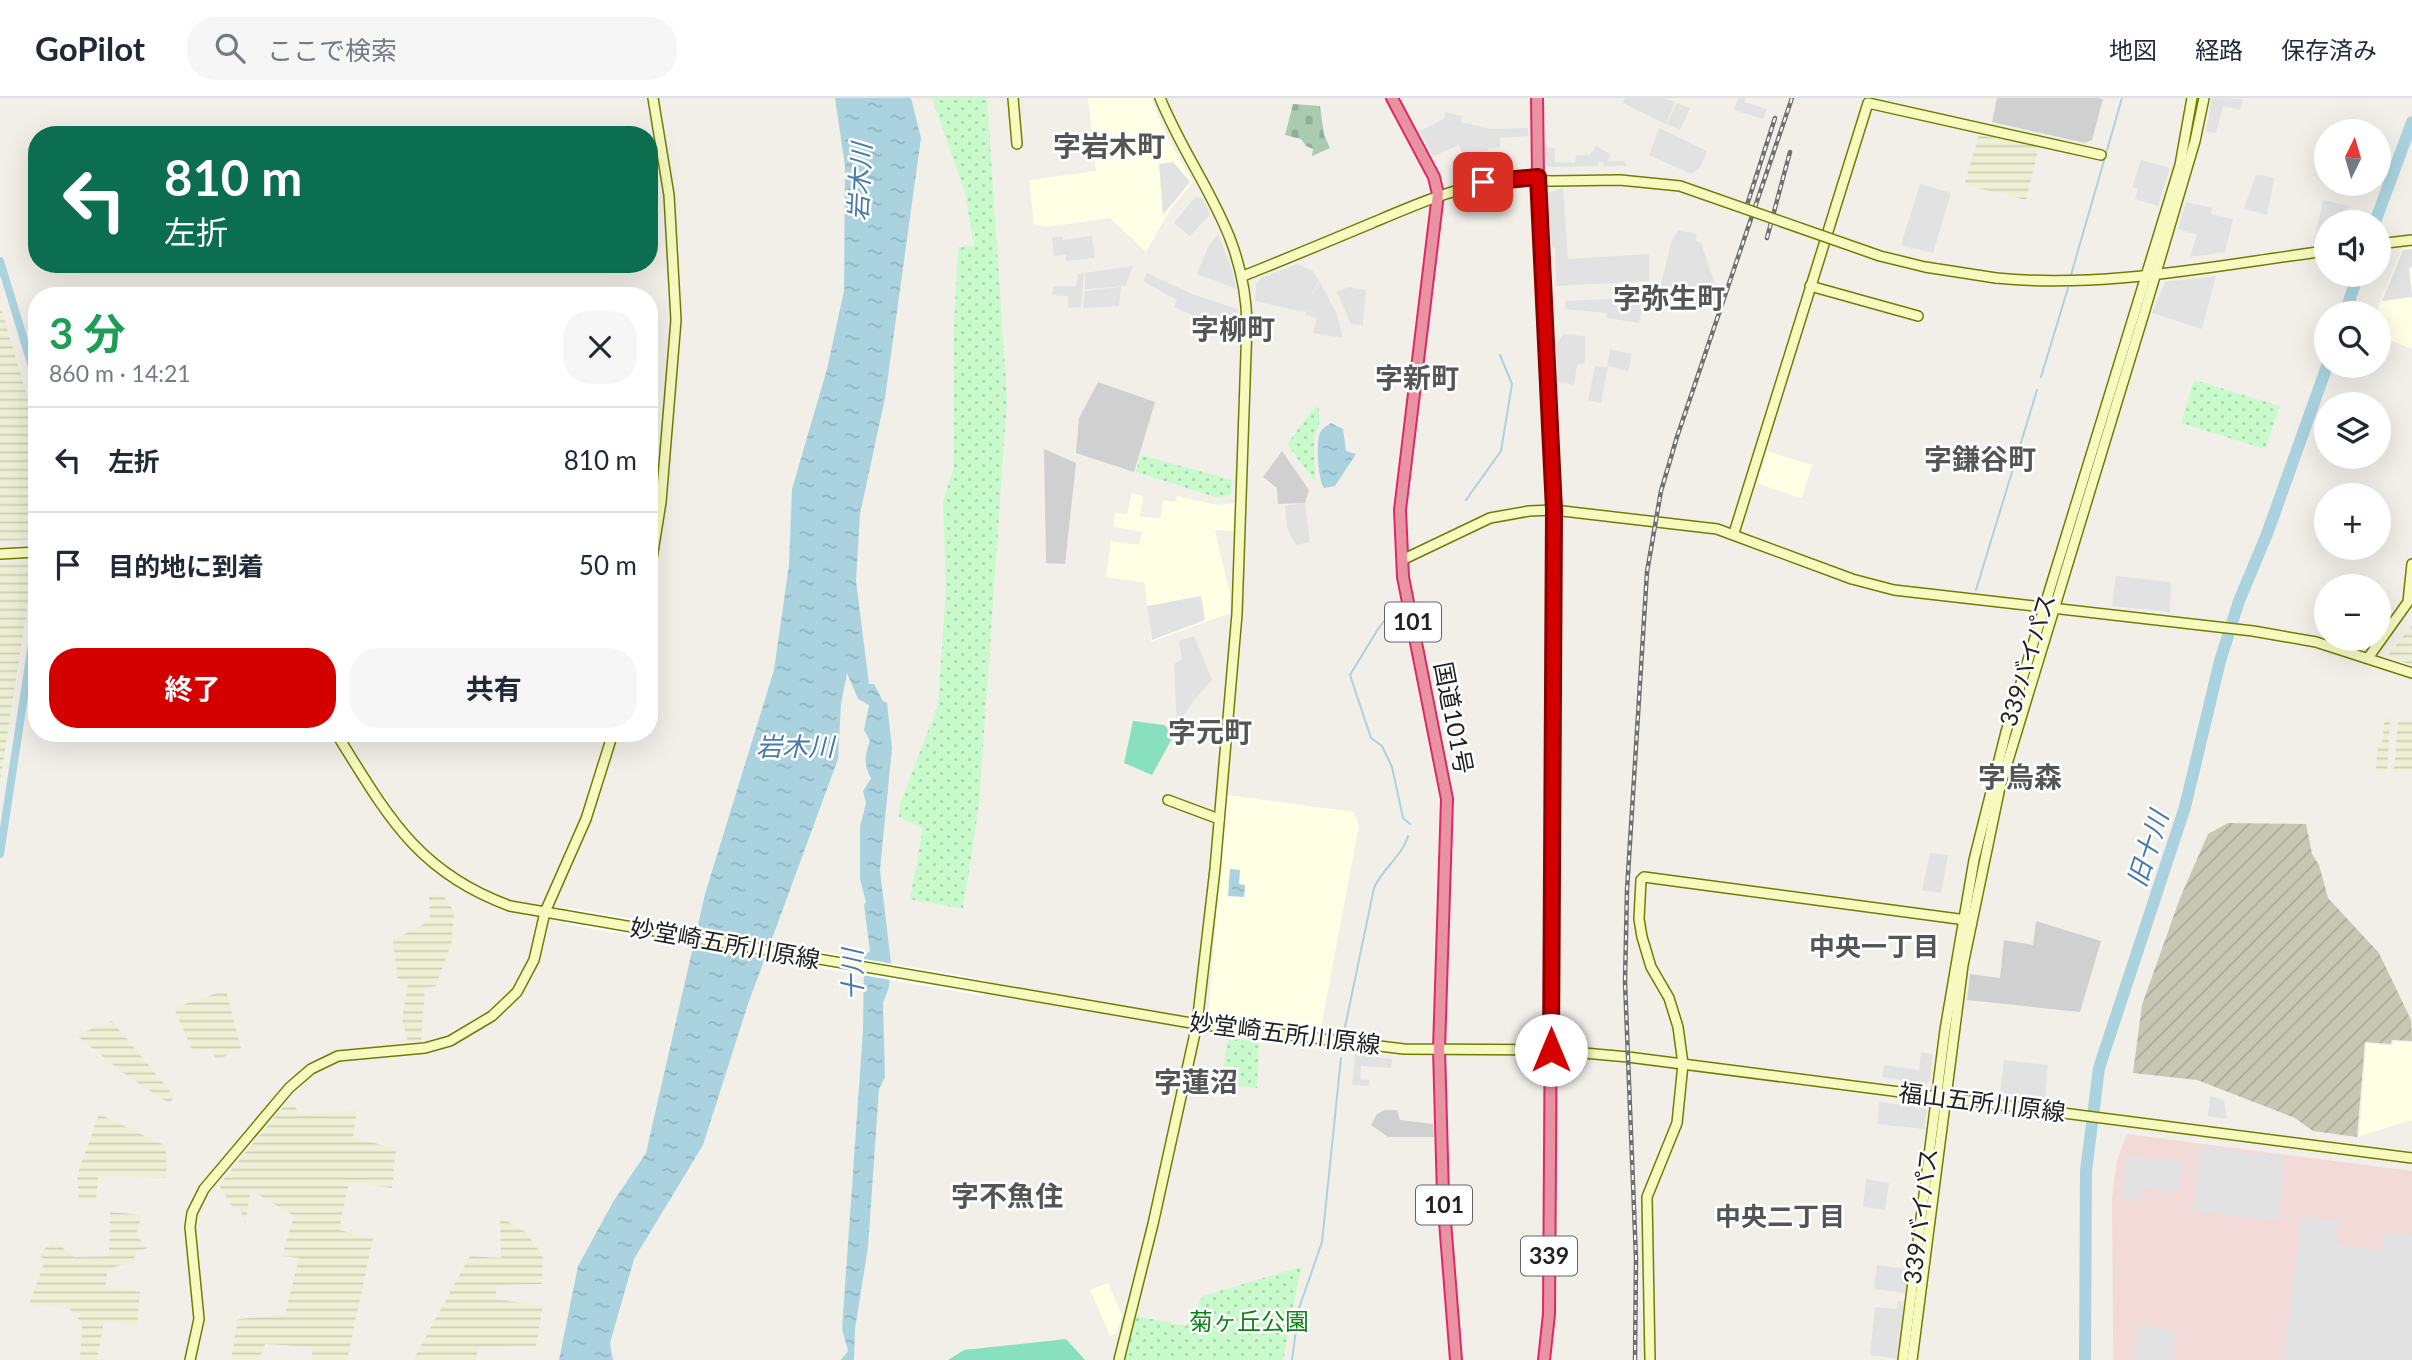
<!DOCTYPE html>
<html lang="ja">
<meta charset="utf-8">
<style>
:root{--surface:#fff;--page:#f6f6f7;--text:#1f2937;--muted:#747a83;--line:#e0e1e3;--accent:#d40000}
body{margin:0;font-family:Lato,"Noto Sans JP",sans-serif;background:var(--page);color:var(--text);height:100vh;display:flex;flex-direction:column;font-size:26px;white-space:nowrap}
*{box-sizing:border-box;margin:0}
p{font-size:23px;color:var(--muted)}
.icon{flex:none;width:38px;height:38px;fill:none;stroke:currentColor;stroke-width:2;stroke-linecap:round;stroke-linejoin:round}
.map{position:relative;flex:1;overflow:hidden}
.side{position:absolute;left:28px;top:189px;width:630px;height:455px;display:flex;flex-direction:column;background:var(--surface);border-radius:28px;box-shadow:0 7px 28px #0002}
.side>*{flex:none}
.top-card{position:absolute;left:28px;top:28px;width:630px;height:147px;border-radius:28px;box-shadow:0 7px 28px #0002;background:#0b6e4f;color:#fff;overflow:hidden}
.needle{width:46px;rotate:5deg}
.tools{position:absolute;left:2314px;top:21px;display:grid;gap:14px}
.tools a{display:grid;place-items:center;width:77px;height:77px;border-radius:50%;background:var(--surface);box-shadow:0 7px 28px #0002;font-size:35px}
.pin{position:absolute;display:grid;place-items:center;width:60px;height:60px;color:#fff;margin:-30px;border-radius:14px;box-shadow:0 4px 10px #0006}
.me{position:absolute;width:77px;margin:-38px;rotate:0deg;stroke-linejoin:round;filter:drop-shadow(0 0 5px #0008)}
.turn{display:flex;align-items:center;gap:24px;height:147px;padding:0 21px;font-size:32px}
.turn .icon{width:91px;height:91px;stroke-width:2.5}
.turn b{display:block;font-size:49px;line-height:60px}
.round{display:grid;place-items:center;flex:none;width:74px;height:74px;border-radius:28px;background:var(--page)}
.overview{display:flex;align-items:center;justify-content:space-between;height:119px;padding:0 21px}
h1{font-size:42px;font-weight:700;line-height:52px;color:#1e9e55}
.button{display:flex;gap:14px;margin-top:auto;padding:14px 21px}
.button a{flex:1;height:80px;border-radius:28px;background:var(--accent);color:#fff;font-size:28px;font-weight:700;line-height:80px;text-align:center}
.button a+a{background:var(--page);color:var(--text)}
ul{padding:0;list-style:none}
li{display:flex;align-items:center;gap:21px;height:105px;padding:0 21px;border-top:2px solid var(--line)}
li div{flex:1}
li b{display:block;font-size:26px}
li em{font-style:normal}
header{display:flex;align-items:center;gap:42px;box-sizing:border-box;height:98px;padding:0 35px;background:var(--surface);border-bottom:2px solid var(--line)}
header strong{font-size:33px}
nav{display:flex;gap:38px;margin-inline-start:auto;font-size:24px}
.search{width:490px;height:63px;background:var(--page);display:flex;align-items:center;gap:18px;box-sizing:border-box;padding:0 24px;border-radius:28px;color:var(--muted);font-size:26px}
.map>svg:first-child{display:block}
.commercial{fill:#f2dad9}
.education{fill:#ffffe5}
.religious{fill:#d0d0d0}
.construction{fill:url(#construction-furrows)}
.farmland{fill:url(#farmland-rules)}
.cemetery{fill:url(#cemetery-stones)}
.park{fill:url(#park-dots)}
.pitch{fill:#88e0be}
.parking{fill:#e2e2e2}
.water{fill:url(#water-ripples)}
.pier{fill:#fff}
.lines{fill:none;stroke-linecap:round;stroke-linejoin:round}
.stream{stroke:#aad3df;stroke-width:2}
.canal{stroke:#aad3df;stroke-width:8}
.river{stroke:#aad3df;stroke-width:12}
.secondary-casing{stroke:#707d05;stroke-width:12}
.highway-casing{stroke:#dc2a67;stroke-width:14}
.secondary{stroke:#f7fabf;stroke-width:9}
.highway{stroke:#e892a2;stroke-width:10}
.rail-casing{stroke:#707070;stroke-width:4.5}
.rail{stroke:#fff;stroke-width:2;stroke-dasharray:5;stroke-linecap:butt}
.secondary-bridge-casing{stroke:#707d05;stroke-width:12;stroke-linecap:butt}
.secondary-bridge{stroke:#f7fabf;stroke-width:9}
.route-casing{stroke:#8a0000;stroke-width:18}
.route{stroke:#d40000;stroke-width:12}
.labels{text-anchor:middle;stroke-width:5;stroke-linejoin:round;paint-order:stroke}
.shield{fill:#fff;stroke:#646464;stroke-width:2}
.shield-label{font-size:23px;font-weight:bold;fill:#222}
.street-label{font-size:24px;fill:#222;stroke:#fff}
.park-label{font-size:24px;fill:#0c8416;stroke:#fff}
.water-label{font-size:26px;font-style:italic;fill:#4a7aab;stroke:#fff}
.neighbourhood-label{font-size:26px;font-weight:bold;fill:#555;stroke:#fff}
.quarter-label{font-size:28px;font-weight:bold;fill:#555;stroke:#fff}
</style>
<header>
<strong>GoPilot</strong>
<div class="search"><svg class="icon" aria-label="search" viewBox="0 0 24 24"><circle cx="10" cy="10" r="6"/><path d="M15 15l6 6"/></svg>ここで検索</div>
<nav><a>地図</a><a>経路</a><a>保存済み</a></nav>
</header>
<div class="map">
<svg width="2412" height="1262" viewBox="0 0 2412 1262">
<defs>
<pattern id="construction-furrows" width="10" height="10" patternUnits="userSpaceOnUse" patternTransform="scale(1.75)"><rect width="10" height="10" fill="#c7c7b4"/><path d="M-1 1l2-2M0 10L10 0M9 11l2-2" fill="none" stroke="#abab9a"/></pattern>
<pattern id="farmland-rules" width="6" height="5" patternUnits="userSpaceOnUse" patternTransform="scale(1.75)"><rect width="6" height="5" fill="#eef0d5"/><path d="M0 2.5h6" fill="none" stroke="#ccceb7"/></pattern>
<pattern id="cemetery-stones" width="16" height="16" patternUnits="userSpaceOnUse" patternTransform="scale(1.75)"><rect width="16" height="16" fill="#aacbaf"/><path d="M2 7V4a2 2 0 0 1 4 0v3zM10 15v-3a2 2 0 0 1 4 0v3z" fill="#92ae96"/></pattern>
<pattern id="park-dots" width="8" height="8" patternUnits="userSpaceOnUse" patternTransform="scale(1.75)"><rect width="8" height="8" fill="#c8facc"/><path d="M2 2h.1M6 6h.1" fill="none" stroke="#acd6af" stroke-width="1.8" stroke-linecap="round"/></pattern>
<pattern id="water-ripples" width="26" height="14" patternUnits="userSpaceOnUse" patternTransform="scale(1.75)"><rect width="26" height="14" fill="#aad3df"/><path d="M2 4q2-2 4 0t4 0M15 11q2-2 4 0t4 0" fill="none" stroke="#92b5bf"/></pattern>
</defs>
<rect width="100%" height="100%" fill="#f2efe9"/>
<path class="commercial" d="M2127,1036L2412,1073V1262H2113L2112,1100L2117,1062Z"/>
<g class="education">
<path d="M1088,0H1151L1167,39L1193,84L1171,110L1146,154L1110,120L1047,129L1034,126L1029,82L1096,73Z"/>
<path d="M2412,149V251L2378,237L2376,215L2402,151Z"/>
<path d="M1767,353L1812,367L1802,400L1759,386L1757,382Z"/>
<path d="M1132,395L1143,398L1140,418L1160,421L1163,402L1175,404L1177,398L1217,407L1235,405L1234,433L1181,430L1215,432L1230,497V515L1151,544L1145,485L1106,479L1111,443L1139,447L1142,434L1114,429L1115,415L1127,416Z"/>
<path d="M1227,697L1354,714L1359,727L1320,935L1208,917Z"/>
<path d="M2393,943L2412,944V1022L2359,1038L2366,945L2392,948Z"/>
<path d="M1108,1185L1122,1217L1117,1235L1110,1238L1090,1192Z"/>
</g>
<g class="religious">
<path d="M1997,0H2097L2103,1L2092,42L2085,45L1992,24Z"/>
<path d="M1098,284L1155,304L1134,374L1076,355L1079,320Z"/>
<path d="M1044,351L1076,365L1065,466L1046,465Z"/>
<path d="M1282,353L1309,392L1305,405L1278,406L1277,390L1263,379Z"/>
<path d="M2036,823L2101,843L2080,914L1967,902L1970,876L2000,880L2004,842L2033,847Z"/>
<path d="M1385,1012H1397L1400,1022L1433,1026L1434,1039H1388L1371,1027L1377,1016Z"/>
</g>
<path class="construction" d="M2228,725L2306,726L2312,756L2319,767L2328,800L2379,855L2411,922L2412,943L2392,942L2391,946L2365,944L2357,1039L2313,1033L2295,1020L2197,982L2133,975L2142,907L2180,800L2208,736Z"/>
<g class="farmland">
<path d="M1979,37L2039,49L2026,102L1964,87Z"/>
<path d="M0,207L37,331V422L32,437L27,442L0,443Z"/>
<path d="M30,463L33,471L0,684V465Z"/>
<path d="M2412,527V567L2388,558Z"/>
<path d="M2385,619L2390,622L2387,676L2380,675L2376,671L2378,645L2382,644Z"/>
<path d="M2398,623H2412V672L2394,674Z"/>
<path d="M442,796L454,813L452,843L436,888L425,890L421,942L408,944L402,920L408,885L398,883L393,842L430,823L429,798Z"/>
<path d="M226,892L241,951L217,962L211,951L193,954L174,910Z"/>
<path d="M112,923L174,998L170,1006L122,974L76,937Z"/>
<path d="M288,1003L302,1016L357,1012L353,1039L396,1051L392,1090L349,1084L339,1132L373,1140L347,1262H312V1249L265,1246L259,1262L231,1261L238,1221L285,1217L299,1160L282,1158L294,1118L251,1092L245,1126L240,1110L231,1107L219,1087Z"/>
<path d="M99,1016L166,1048V1080L98,1077L96,1102H79L77,1078Z"/>
<path d="M110,1114L142,1117L136,1137L148,1150L137,1153L132,1164L108,1171L105,1189L140,1194L137,1227L104,1224L97,1262H80L82,1225L70,1211L29,1206L45,1163L39,1156L53,1143L75,1159L109,1158Z"/>
<path d="M500,1119L524,1133L543,1157L542,1186L496,1187V1201L543,1208L536,1248L477,1249V1262H413L470,1158L501,1160Z"/>
</g>
<path class="cemetery" d="M1293,6L1320,8L1324,37L1330,50L1312,58L1313,51L1306,48L1301,41L1285,37Z"/>
<g class="park">
<path d="M932,0H987L1007,301L979,707L963,811L910,801L923,730L899,719L900,706L938,607L946,491L943,404L954,369V230L958,149L974,148L965,95Z"/>
<path d="M2194,282L2280,308L2265,351L2181,325Z"/>
<path d="M1315,309L1319,310V328L1314,338L1315,384L1287,346Z"/>
<path d="M1141,357L1232,382L1231,397L1215,399L1136,374Z"/>
<path d="M1228,940L1259,944L1257,990L1221,986Z"/>
<path d="M1301,1169L1283,1262H1125L1136,1218L1186,1228L1203,1198Z"/>
</g>
<g class="pitch">
<path d="M1133,623L1164,627L1175,635L1152,677L1124,665Z"/>
<path d="M1066,1241L1085,1262H948L964,1252Z"/>
</g>
<g class="parking">
<path d="M1625,0H1663L1675,4L1666,26L1623,5Z"/>
<path d="M1738,0H1745L1744,4L1767,11L1763,21L1734,12Z"/>
<path d="M2212,0L2243,1L2240,12L2223,8L2216,35L2206,33Z"/>
<path d="M1677,5L1690,10L1680,32L1667,26Z"/>
<path d="M1445,14L1462,18L1461,24L1491,31L1528,30V38L1500,40V49L1488,50V53L1463,57L1459,47L1433,58L1420,33L1444,21Z"/>
<path d="M1659,30L1707,53L1700,70L1691,76L1649,57Z"/>
<path d="M1596,48L1610,56L1608,63H1624L1627,68H1604L1603,64H1598V68L1549,69L1545,66V49L1555,50V64L1575,65L1576,57H1590Z"/>
<path d="M2141,62L2170,70L2158,108L2135,101L2138,91L2132,89Z"/>
<path d="M1173,64L1190,84L1163,117L1159,66Z"/>
<path d="M2256,76L2274,80L2267,117L2244,111Z"/>
<path d="M1920,86L1951,95L1933,155L1901,147Z"/>
<path d="M1563,90L1568,161L1649,156V183L1556,188L1555,150L1552,149L1547,95Z"/>
<path d="M1195,99L1202,100L1210,116L1190,138L1174,125Z"/>
<path d="M2323,102L2349,108L2342,124H2326V142L2314,144Z"/>
<path d="M2186,104L2212,110L2211,116L2233,121L2225,154L2190,159L2197,137L2178,131Z"/>
<path d="M1678,132L1697,136L1695,143L1701,145L1718,195L1714,210L1658,199L1671,145Z"/>
<path d="M1218,136L1232,172L1237,191L1197,176L1208,149Z"/>
<path d="M1062,138L1063,142L1092,138L1095,160L1066,163V157L1054,158L1052,140Z"/>
<path d="M2412,151V169L2409,170L2412,199L2382,203L2403,152Z"/>
<path d="M1297,166L1313,173L1319,183L1307,205L1320,184L1337,216L1343,240L1313,235L1317,220L1305,217L1307,211L1304,214L1255,203L1256,187L1261,180Z"/>
<path d="M1133,168L1125,188L1085,191V175Z"/>
<path d="M1084,175L1081,209L1068,210V198L1052,197L1053,188H1076L1078,176Z"/>
<path d="M1147,175L1192,196L1238,211L1237,235L1174,209L1177,202L1143,183Z"/>
<path d="M2216,178L2202,231L2152,215L2165,184Z"/>
<path d="M1121,189L1119,208L1083,210L1085,193Z"/>
<path d="M1349,189L1366,192L1363,227L1351,226L1337,194Z"/>
<path d="M1645,199L1639,225L1607,220V215L1565,211V203Z"/>
<path d="M1564,236L1585,238V265L1577,267L1574,287L1558,284L1556,246Z"/>
<path d="M1610,251L1632,256L1628,273L1608,268L1601,305L1588,302L1595,268L1607,269Z"/>
<path d="M1305,405L1310,444L1296,447L1287,430L1285,408Z"/>
<path d="M2116,478L2171,484L2170,514L2112,508Z"/>
<path d="M1201,498L1205,522L1152,542L1147,508Z"/>
<path d="M1194,538L1212,582L1193,603L1177,630L1174,566L1182,561L1179,543Z"/>
<path d="M1930,755L1948,757L1941,795L1922,792Z"/>
<path d="M1921,954L1933,956L1930,982L1926,986L1882,979L1884,967L1919,972Z"/>
<path d="M1355,957L1392,961L1391,970L1361,968L1360,981L1369,982V988L1352,987Z"/>
<path d="M2004,962L2048,967L2045,1001L2000,995Z"/>
<path d="M2210,998L2224,1002L2227,1021L2208,1018Z"/>
<path d="M1879,1004L1921,1009L1927,1013L1924,1031L1877,1026Z"/>
<path d="M2201,1049L2285,1059L2279,1122L2193,1113Z"/>
<path d="M2126,1058L2182,1063L2179,1094L2140,1090L2138,1105L2122,1100Z"/>
<path d="M1866,1081L1889,1085L1885,1112L1863,1109Z"/>
<path d="M2301,1118L2339,1122L2336,1146L2383,1152L2385,1134L2412,1137V1262H2284Z"/>
<path d="M1877,1167L1908,1171L1905,1195L1874,1191Z"/>
<path d="M1898,1203L1904,1204L1897,1261L1870,1257L1875,1209L1896,1211Z"/>
<path d="M2139,1227L2172,1231V1235L2176,1236L2172,1262H2135Z"/>
</g>
<g class="water">
<path d="M835,0H911L921,40L885,300L860,416L856,483L869,586H874L883,603L887,605L892,650L880,772L891,865L889,889L883,905L885,979L879,991L868,1149L855,1231L854,1262H841L848,1253L842,1231L863,932L864,858L870,853L864,807L866,804L860,781V728L866,705L863,693L871,680C864,668 864,657 870,643L864,632L869,607L858,601L847,575L841,606L838,661L748,906L703,1047L634,1161L610,1245L613,1262H559L578,1168L613,1104L646,1055L705,796L774,572L789,467L792,391L827,271L844,193L845,68Z"/>
<path d="M1331,325L1343,331L1346,353L1356,356L1335,388L1324,390C1318,382 1315,341 1321,333C1323,330 1328,327 1331,325Z"/>
<path d="M1230,771L1240,772L1239,786L1245,787L1244,799L1228,798Z"/>
</g>
<path class="pier" d="M569,810L986,882L984,898L565,826Z"/>
<g class="lines">
<g class="stream">
<path d="M2071,177L2122,0"/>
<path d="M2041,279L2068,190"/>
<path d="M1466,402L1501,353L1512,286L1500,257"/>
<path d="M1976,492L2037,292"/>
<path d="M1399,504L1378,531L1350,577L1371,640L1382,648L1392,669L1403,720L1410,726"/>
<path d="M1344,934L1374,790C1382,771 1403,757 1408,738"/>
<path d="M1292,1262L1299,1210L1322,1144L1341,960"/>
</g>
<g class="canal">
<path d="M0,163L37,285"/>
<path d="M0,756L37,513"/>
</g>
<g class="river">
<path d="M2375,124L2412,24"/>
<path d="M2345,215L2358,177"/>
<path d="M2085,1262L2086,1073L2099,970L2185,709L2220,563L2239,503L2267,436L2327,268"/>
</g>
<defs>
<g id="secondary">
<path d="M1013,0L1017,46"/>
<path d="M2378,146L2412,142"/>
<path d="M1243,178C1286,161 1329,143 1372,125C1436,98 1480,78 1551,83"/>
<path d="M1996,180C2106,191 2217,167 2326,153"/>
<path d="M1810,188L1918,218"/>
<path d="M1734,435L1868,5L2101,57"/>
<path d="M0,456L37,454"/>
<path d="M1402,462L1490,420L1529,413L1554,412L1717,431L1852,481L1894,492L2253,533L2316,544L2412,575"/>
<path d="M649,479L661,404L676,222L669,97L653,0"/>
<path d="M2368,560L2408,504L2412,466"/>
<path d="M336,635C386,715 416,774 510,808L1197,926L1404,951L1551,952L1628,959L2412,1060"/>
<path d="M1168,702L1219,721"/>
<path d="M190,1262L199,1221L190,1129L192,1115L204,1091L289,990L311,971L338,958L425,950L450,943L492,918L517,894L534,862L545,814L586,721L613,635"/>
<path d="M1119,1262L1153,1126L1197,926L1215,771L1237,516L1247,226C1245,131 1194,82 1160,0"/>
<path d="M1650,1262L1647,1099L1677,1025L1683,966L1678,929L1669,900L1651,869L1642,839L1639,821L1641,782L1644,779L1966,822"/>
<path d="M1903,1262L1945,932L1974,762L2006,634L2180,67L2192,0"/>
<path d="M1912,1262L1963,867L2000,689L2145,212L2195,43L2204,0"/>
</g>
<g id="highway">
<path d="M1392,0L1434,79L1438,96L1400,412L1403,479L1447,701L1439,951L1443,1098L1456,1262"/>
<path d="M1537,0L1538,79L1554,412L1549,1216L1544,1262"/>
</g>
</defs>
<use href="#secondary" class="secondary-casing"/>
<use href="#highway" class="highway-casing"/>
<use href="#secondary" class="secondary"/>
<use href="#highway" class="highway"/>
<defs>
<g id="rail">
<path d="M1746,110L1775,20"/>
<path d="M1767,140L1790,54"/>
<path d="M1635,1262L1636,1161L1625,884L1627,792L1647,474L1661,393L1677,339L1792,0"/>
</g>
</defs>
<use href="#rail" class="rail-casing"/>
<use href="#rail" class="rail"/>
<defs>
<path id="secondary-bridge" d="M1551,83L1620,82L1680,88L1880,158L1925,169L1996,180"/>
</defs>
<use href="#secondary-bridge" class="secondary-bridge-casing"/>
<use href="#secondary-bridge" class="secondary-bridge"/>
</g>
<g class="lines">
<defs>
<path id="route" d="M1483,84L1538,79L1554,412L1551,952"/>
</defs>
<use href="#route" class="route-casing"/>
<use href="#route" class="route"/>
</g>
<g class="labels">
<g class="shield">
<rect x="1385" y="504.5" width="56" height="39" rx="5"/>
<rect x="1416" y="1087.5" width="56" height="39" rx="5"/>
<rect x="1521" y="1138.5" width="56" height="39" rx="5"/>
</g>
<g class="shield-label">
<text x="1413" y="532">101</text>
<text x="1444" y="1115">101</text>
<text x="1549" y="1166">339</text>
</g>
<g class="street-label">
<text transform="translate(2028 562) rotate(-73)" y="8">339バイパス</text>
<text transform="translate(1453 620) rotate(79)" y="8">国道101号</text>
<text transform="translate(725 846) rotate(10)" y="8">妙堂崎五所川原線</text>
<text transform="translate(1285 936) rotate(7)" y="8">妙堂崎五所川原線</text>
<text transform="translate(1982 1005) rotate(7)" y="8">福山五所川原線</text>
<text transform="translate(1921 1118) rotate(-83)" y="8">339バイパス</text>
</g>
<g class="park-label">
<text x="1249" y="1232">菊ヶ丘公園</text>
</g>
<g class="water-label">
<text transform="translate(860 84) rotate(-87)" y="9">岩木川</text>
<text x="795" y="658">岩木川</text>
<text transform="translate(2148 751) rotate(-72)" y="9">旧十川</text>
<text transform="translate(853 877) rotate(-91)" y="9">十川</text>
</g>
<g class="neighbourhood-label">
<text x="1874" y="858">中央一丁目</text>
<text x="1780" y="1128">中央二丁目</text>
</g>
<g class="quarter-label">
<text x="1109" y="58">字岩木町</text>
<text x="1669" y="210">字弥生町</text>
<text x="1233" y="241">字柳町</text>
<text x="1417" y="290">字新町</text>
<text x="1980" y="371">字鎌谷町</text>
<text x="1210" y="644">字元町</text>
<text x="2020" y="689">字烏森</text>
<text x="1196" y="994">字蓮沼</text>
<text x="1007" y="1108">字不魚住</text>
</g>
</g>
</svg>
<div class="tools">
<a><svg class="needle" viewBox="-14 -14 28 28"><path d="M0-13l5 13h-10z" fill="#e53935"/><path d="M0 13l5-13h-10z" fill="#747a83"/></svg></a>
<a><svg class="icon" aria-label="sound" viewBox="0 0 24 24"><path d="M4 9h4l5-4v14l-5-4H4zM17 9q2 3 0 6"/></svg></a>
<a><svg class="icon" aria-label="search" viewBox="0 0 24 24"><circle cx="10" cy="10" r="6"/><path d="M15 15l6 6"/></svg></a>
<a><svg class="icon" aria-label="layers" viewBox="0 0 24 24"><path d="M12 4l9 5-9 5-9-5zM3 14l9 5 9-5"/></svg></a>
<a>+</a>
<a>−</a>
</div>
<div class="pin" style="left:1483px;top:84px;background:#d93025"><svg class="icon" aria-label="arrive" viewBox="0 0 24 24"><path d="M6 21V4h12l-3 4 3 4H6"/></svg></div>
<svg class="me" style="left:1551px;top:952px" viewBox="-20 -20 40 40"><circle r="19" fill="#fff"/><path d="M0-13L10 11 0 6-10 11z" fill="#d40000"/></svg>
<div class="top-card">
<div class="turn"><svg class="icon" aria-label="left" viewBox="0 0 24 24"><path d="M17 20v-9H6M10 6l-5 5 5 5"/></svg><div><b>810 m</b>左折</div></div>
</div>
<section class="side">
<div class="overview"><div><h1>3 分</h1><p>860 m · 14:21</p></div><a class="round"><svg class="icon" aria-label="close" viewBox="0 0 24 24"><path d="M6 6l12 12M18 6L6 18"/></svg></a></div>
<ul>
<li><svg class="icon" aria-label="left" viewBox="0 0 24 24"><path d="M17 20v-9H6M10 6l-5 5 5 5"/></svg><div><b>左折</b></div><em>810 m</em></li>
<li><svg class="icon" aria-label="arrive" viewBox="0 0 24 24"><path d="M6 21V4h12l-3 4 3 4H6"/></svg><div><b>目的地に到着</b></div><em>50 m</em></li>
</ul>
<div class="button"><a>終了</a><a>共有</a></div>
</section>
</div>
